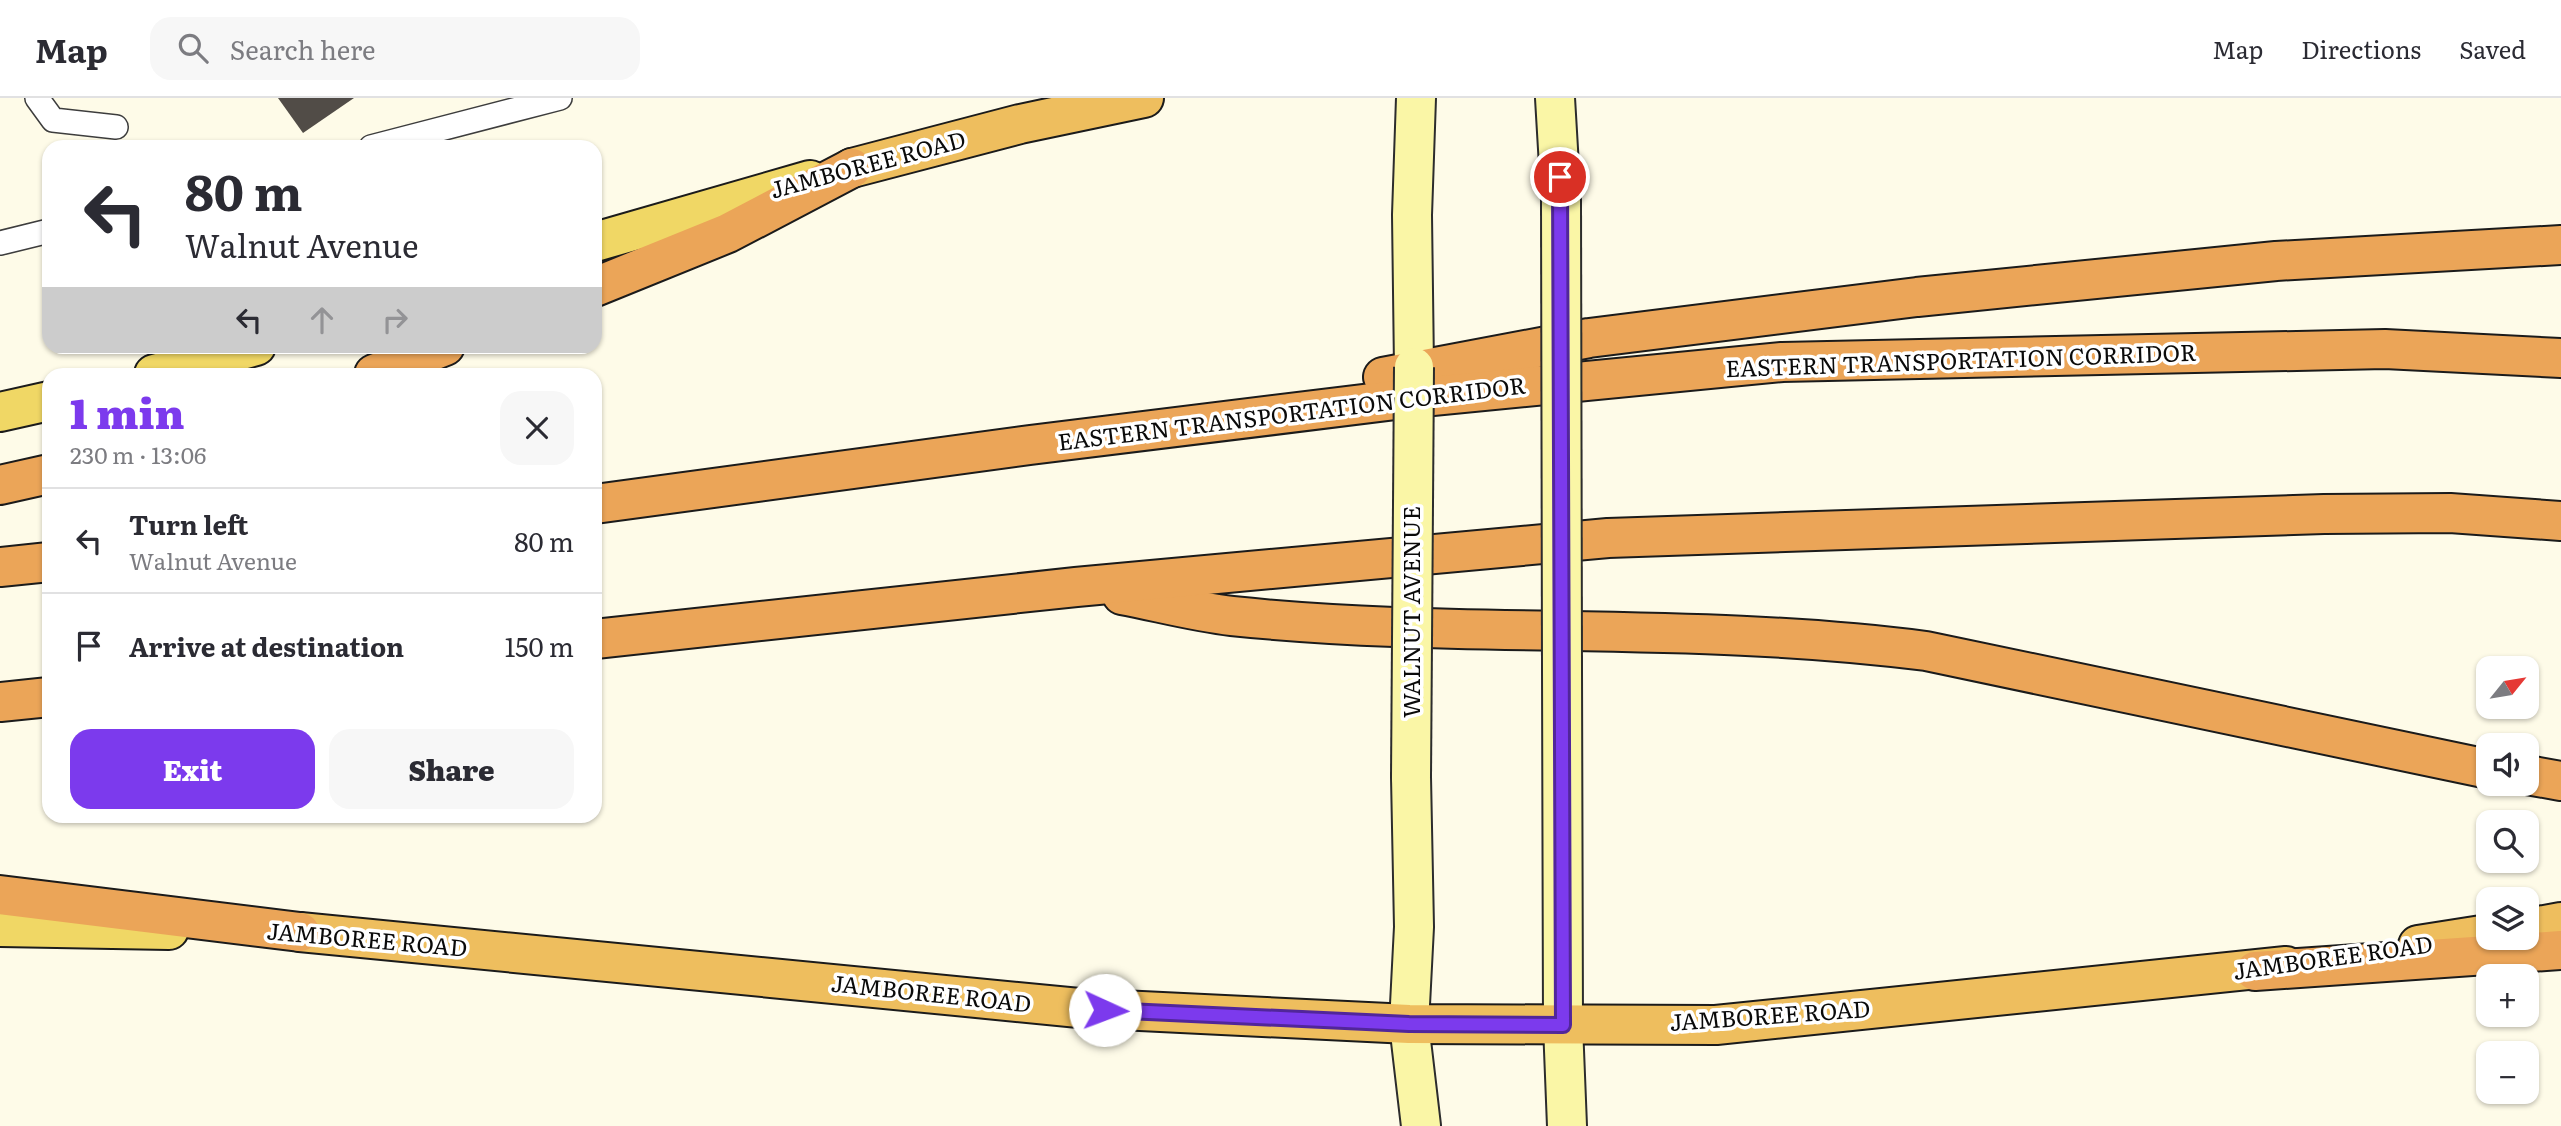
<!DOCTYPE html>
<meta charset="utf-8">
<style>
:root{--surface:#fff;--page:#f7f7f7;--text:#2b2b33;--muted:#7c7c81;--line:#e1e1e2;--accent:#7c3aed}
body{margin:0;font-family:Literata,serif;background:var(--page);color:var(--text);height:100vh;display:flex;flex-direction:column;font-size:26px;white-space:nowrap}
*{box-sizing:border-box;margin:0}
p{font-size:23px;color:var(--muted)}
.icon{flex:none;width:38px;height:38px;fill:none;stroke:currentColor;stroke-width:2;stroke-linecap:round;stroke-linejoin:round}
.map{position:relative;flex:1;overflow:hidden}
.side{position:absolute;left:42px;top:270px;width:560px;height:455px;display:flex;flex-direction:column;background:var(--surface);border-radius:21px;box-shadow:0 2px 5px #0004}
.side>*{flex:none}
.banner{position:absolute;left:42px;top:42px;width:560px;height:214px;border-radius:21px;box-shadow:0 2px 5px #0004;background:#fff;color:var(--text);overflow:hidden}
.needle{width:46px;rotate:60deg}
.controls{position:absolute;left:2476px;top:558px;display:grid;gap:14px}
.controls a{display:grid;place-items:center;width:63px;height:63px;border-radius:14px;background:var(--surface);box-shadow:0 2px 5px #0004;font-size:35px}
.pin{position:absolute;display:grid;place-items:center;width:60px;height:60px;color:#fff;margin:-30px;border:4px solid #fff;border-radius:50%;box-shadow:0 2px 7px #0007}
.me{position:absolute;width:77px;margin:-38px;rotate:92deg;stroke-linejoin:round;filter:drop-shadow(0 0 5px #0008)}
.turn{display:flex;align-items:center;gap:24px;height:147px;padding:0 28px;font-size:32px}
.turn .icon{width:91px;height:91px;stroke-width:2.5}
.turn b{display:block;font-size:49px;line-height:60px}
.lanes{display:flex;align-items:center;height:66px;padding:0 28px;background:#0003;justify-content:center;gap:35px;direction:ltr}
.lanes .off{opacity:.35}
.round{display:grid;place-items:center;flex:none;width:74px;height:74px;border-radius:21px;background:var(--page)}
.summary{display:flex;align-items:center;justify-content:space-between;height:119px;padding:0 28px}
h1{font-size:42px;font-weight:800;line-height:52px;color:var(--accent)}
.action{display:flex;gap:14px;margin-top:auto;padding:14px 28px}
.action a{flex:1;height:80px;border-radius:21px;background:var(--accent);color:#fff;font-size:28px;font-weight:800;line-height:80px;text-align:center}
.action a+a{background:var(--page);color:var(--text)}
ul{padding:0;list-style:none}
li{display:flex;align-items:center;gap:21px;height:105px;padding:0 28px;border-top:2px solid var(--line)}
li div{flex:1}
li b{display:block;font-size:26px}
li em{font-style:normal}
header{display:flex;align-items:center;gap:42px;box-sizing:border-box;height:98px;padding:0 35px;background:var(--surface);border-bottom:2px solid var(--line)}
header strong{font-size:33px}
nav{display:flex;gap:38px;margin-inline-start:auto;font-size:24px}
.search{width:490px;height:63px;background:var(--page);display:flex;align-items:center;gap:18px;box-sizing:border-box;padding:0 24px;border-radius:21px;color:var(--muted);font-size:26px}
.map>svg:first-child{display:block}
.building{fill:#514c47}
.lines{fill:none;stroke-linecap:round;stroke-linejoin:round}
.service-casing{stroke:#3d3d3d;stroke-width:26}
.secondary-casing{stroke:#2c2c2c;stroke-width:42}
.primary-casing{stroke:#1b1b1b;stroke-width:42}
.trunk-casing{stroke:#1b1b1b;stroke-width:42}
.motorway-casing{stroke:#1b1b1b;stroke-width:42}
.service{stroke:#fff;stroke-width:23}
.secondary{stroke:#faf6a6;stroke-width:38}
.primary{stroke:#f0d765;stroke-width:38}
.trunk{stroke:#eebe5e;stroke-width:38}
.motorway{stroke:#eba558;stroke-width:38}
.secondary-bridge-casing{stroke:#2c2c2c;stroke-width:42;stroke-linecap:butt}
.secondary-bridge{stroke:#faf6a6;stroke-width:38}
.route-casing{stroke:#51269a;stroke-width:18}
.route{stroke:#7c3aed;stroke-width:12}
.labels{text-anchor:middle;stroke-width:7;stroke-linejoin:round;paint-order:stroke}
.street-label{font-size:23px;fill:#0a0a0a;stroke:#fff}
</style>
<header>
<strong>Map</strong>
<div class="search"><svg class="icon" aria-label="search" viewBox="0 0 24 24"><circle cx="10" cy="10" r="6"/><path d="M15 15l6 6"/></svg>Search here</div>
<nav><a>Map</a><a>Directions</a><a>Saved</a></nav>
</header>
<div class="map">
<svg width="2561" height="1028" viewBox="0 0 2561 1028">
<rect width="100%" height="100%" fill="#fefbe8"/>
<path class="building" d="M278,0H354L303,35Z"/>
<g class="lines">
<defs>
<g id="service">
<path d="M37,0L53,22L116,29"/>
<path d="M371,49L560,0"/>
<path d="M0,145L49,133"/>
</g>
<g id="secondary">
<path d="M1555,0L1561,102"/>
<path d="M1414,269L1412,117L1416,0"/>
<path d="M1562,571L1563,927L1567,1028"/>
<path d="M1411,679L1414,829L1409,926L1421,1028"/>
</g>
<g id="primary">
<path d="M595,144L810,82"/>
<path d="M154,276L256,248"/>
<path d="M0,314L49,303"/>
<path d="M0,829L169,832"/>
</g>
<g id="trunk">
<path d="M852,70L1020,26L1144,0"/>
<path d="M2527,830L2561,824"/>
<path d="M300,834L1079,910L1409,926L1716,927L2286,868"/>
<path d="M2418,847L2488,836"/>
</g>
<g id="motorway">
<path d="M595,189L728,135L852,70"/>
<path d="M374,276L445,248"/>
<path d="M1383,279L1589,240L1917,199L2276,163L2561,147"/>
<path d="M0,387L49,376"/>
<path d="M595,406L1030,347L1412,300L1782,264L2385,251L2561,260"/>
<path d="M0,469L49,464"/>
<path d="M1122,497C1159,504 1195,514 1232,518C1463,542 1695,523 1926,553L2488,671"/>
<path d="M595,541L1076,489L1608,440L2324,416L2450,415L2561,423"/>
<path d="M0,604L49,599"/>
<path d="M2527,677L2561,683"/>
<path d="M0,797L300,834"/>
<path d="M2255,873L2561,852"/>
</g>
</defs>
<use href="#service" class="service-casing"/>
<use href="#secondary" class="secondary-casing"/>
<use href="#primary" class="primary-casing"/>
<use href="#trunk" class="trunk-casing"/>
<use href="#motorway" class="motorway-casing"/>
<use href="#service" class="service"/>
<use href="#secondary" class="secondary"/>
<use href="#primary" class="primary"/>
<use href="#trunk" class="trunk"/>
<use href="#motorway" class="motorway"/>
<defs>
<g id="secondary-bridge">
<path d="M1561,102L1562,571"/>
<path d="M1411,679L1414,269"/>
</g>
</defs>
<use href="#secondary-bridge" class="secondary-bridge-casing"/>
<use href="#secondary-bridge" class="secondary-bridge"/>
</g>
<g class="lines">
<defs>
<path id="route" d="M1105,912L1409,926L1563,927L1560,79"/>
</defs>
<use href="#route" class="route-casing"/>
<use href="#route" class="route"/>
</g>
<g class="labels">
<g class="street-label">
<text transform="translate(868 67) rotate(-15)" y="8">JAMBOREE ROAD</text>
<text transform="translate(1961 263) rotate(-2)" y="8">EASTERN TRANSPORTATION CORRIDOR</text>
<text transform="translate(1292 316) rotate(-7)" y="8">EASTERN TRANSPORTATION CORRIDOR</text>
<text transform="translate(1412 514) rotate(-90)" y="8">WALNUT AVENUE</text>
<text transform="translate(367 842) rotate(5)" y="8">JAMBOREE ROAD</text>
<text transform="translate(2333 860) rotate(-8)" y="8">JAMBOREE ROAD</text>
<text transform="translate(931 896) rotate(6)" y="8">JAMBOREE ROAD</text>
<text transform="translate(1770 918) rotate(-4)" y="8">JAMBOREE ROAD</text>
</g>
</g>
</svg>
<div class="controls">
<a><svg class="needle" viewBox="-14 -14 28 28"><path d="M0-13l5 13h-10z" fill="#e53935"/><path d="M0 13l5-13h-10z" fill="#7c7c81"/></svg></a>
<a><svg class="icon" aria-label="sound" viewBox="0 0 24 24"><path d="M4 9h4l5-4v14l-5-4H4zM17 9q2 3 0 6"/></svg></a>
<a><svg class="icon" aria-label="search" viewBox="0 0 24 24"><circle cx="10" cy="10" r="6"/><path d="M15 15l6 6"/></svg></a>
<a><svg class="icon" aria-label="layers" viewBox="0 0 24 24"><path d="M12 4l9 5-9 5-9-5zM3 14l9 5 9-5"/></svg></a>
<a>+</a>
<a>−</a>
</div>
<div class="pin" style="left:1560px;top:79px;background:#d93025"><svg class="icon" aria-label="arrive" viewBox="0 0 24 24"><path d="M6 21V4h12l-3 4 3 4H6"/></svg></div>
<svg class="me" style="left:1105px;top:912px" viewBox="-20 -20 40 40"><circle r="19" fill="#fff"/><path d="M0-13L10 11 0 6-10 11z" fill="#7c3aed"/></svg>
<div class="banner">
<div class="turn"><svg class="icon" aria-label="left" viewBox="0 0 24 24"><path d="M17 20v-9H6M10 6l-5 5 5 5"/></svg><div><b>80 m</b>Walnut Avenue</div></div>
<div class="lanes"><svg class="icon" aria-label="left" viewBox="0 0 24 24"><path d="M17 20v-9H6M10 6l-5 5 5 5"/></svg><svg class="icon off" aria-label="ahead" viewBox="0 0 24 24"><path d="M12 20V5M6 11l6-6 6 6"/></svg><svg class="icon off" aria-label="right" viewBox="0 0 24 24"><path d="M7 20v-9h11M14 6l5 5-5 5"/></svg></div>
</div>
<section class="side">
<div class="summary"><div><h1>1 min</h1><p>230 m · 13:06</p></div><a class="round"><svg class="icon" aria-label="close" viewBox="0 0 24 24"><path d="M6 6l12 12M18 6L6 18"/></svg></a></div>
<ul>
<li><svg class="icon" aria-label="left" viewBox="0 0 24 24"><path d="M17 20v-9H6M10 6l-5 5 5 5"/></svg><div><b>Turn left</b><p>Walnut Avenue</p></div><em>80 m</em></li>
<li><svg class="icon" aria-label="arrive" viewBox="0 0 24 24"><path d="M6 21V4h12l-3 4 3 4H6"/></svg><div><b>Arrive at destination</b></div><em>150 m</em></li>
</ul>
<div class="action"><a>Exit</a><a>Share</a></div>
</section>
</div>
